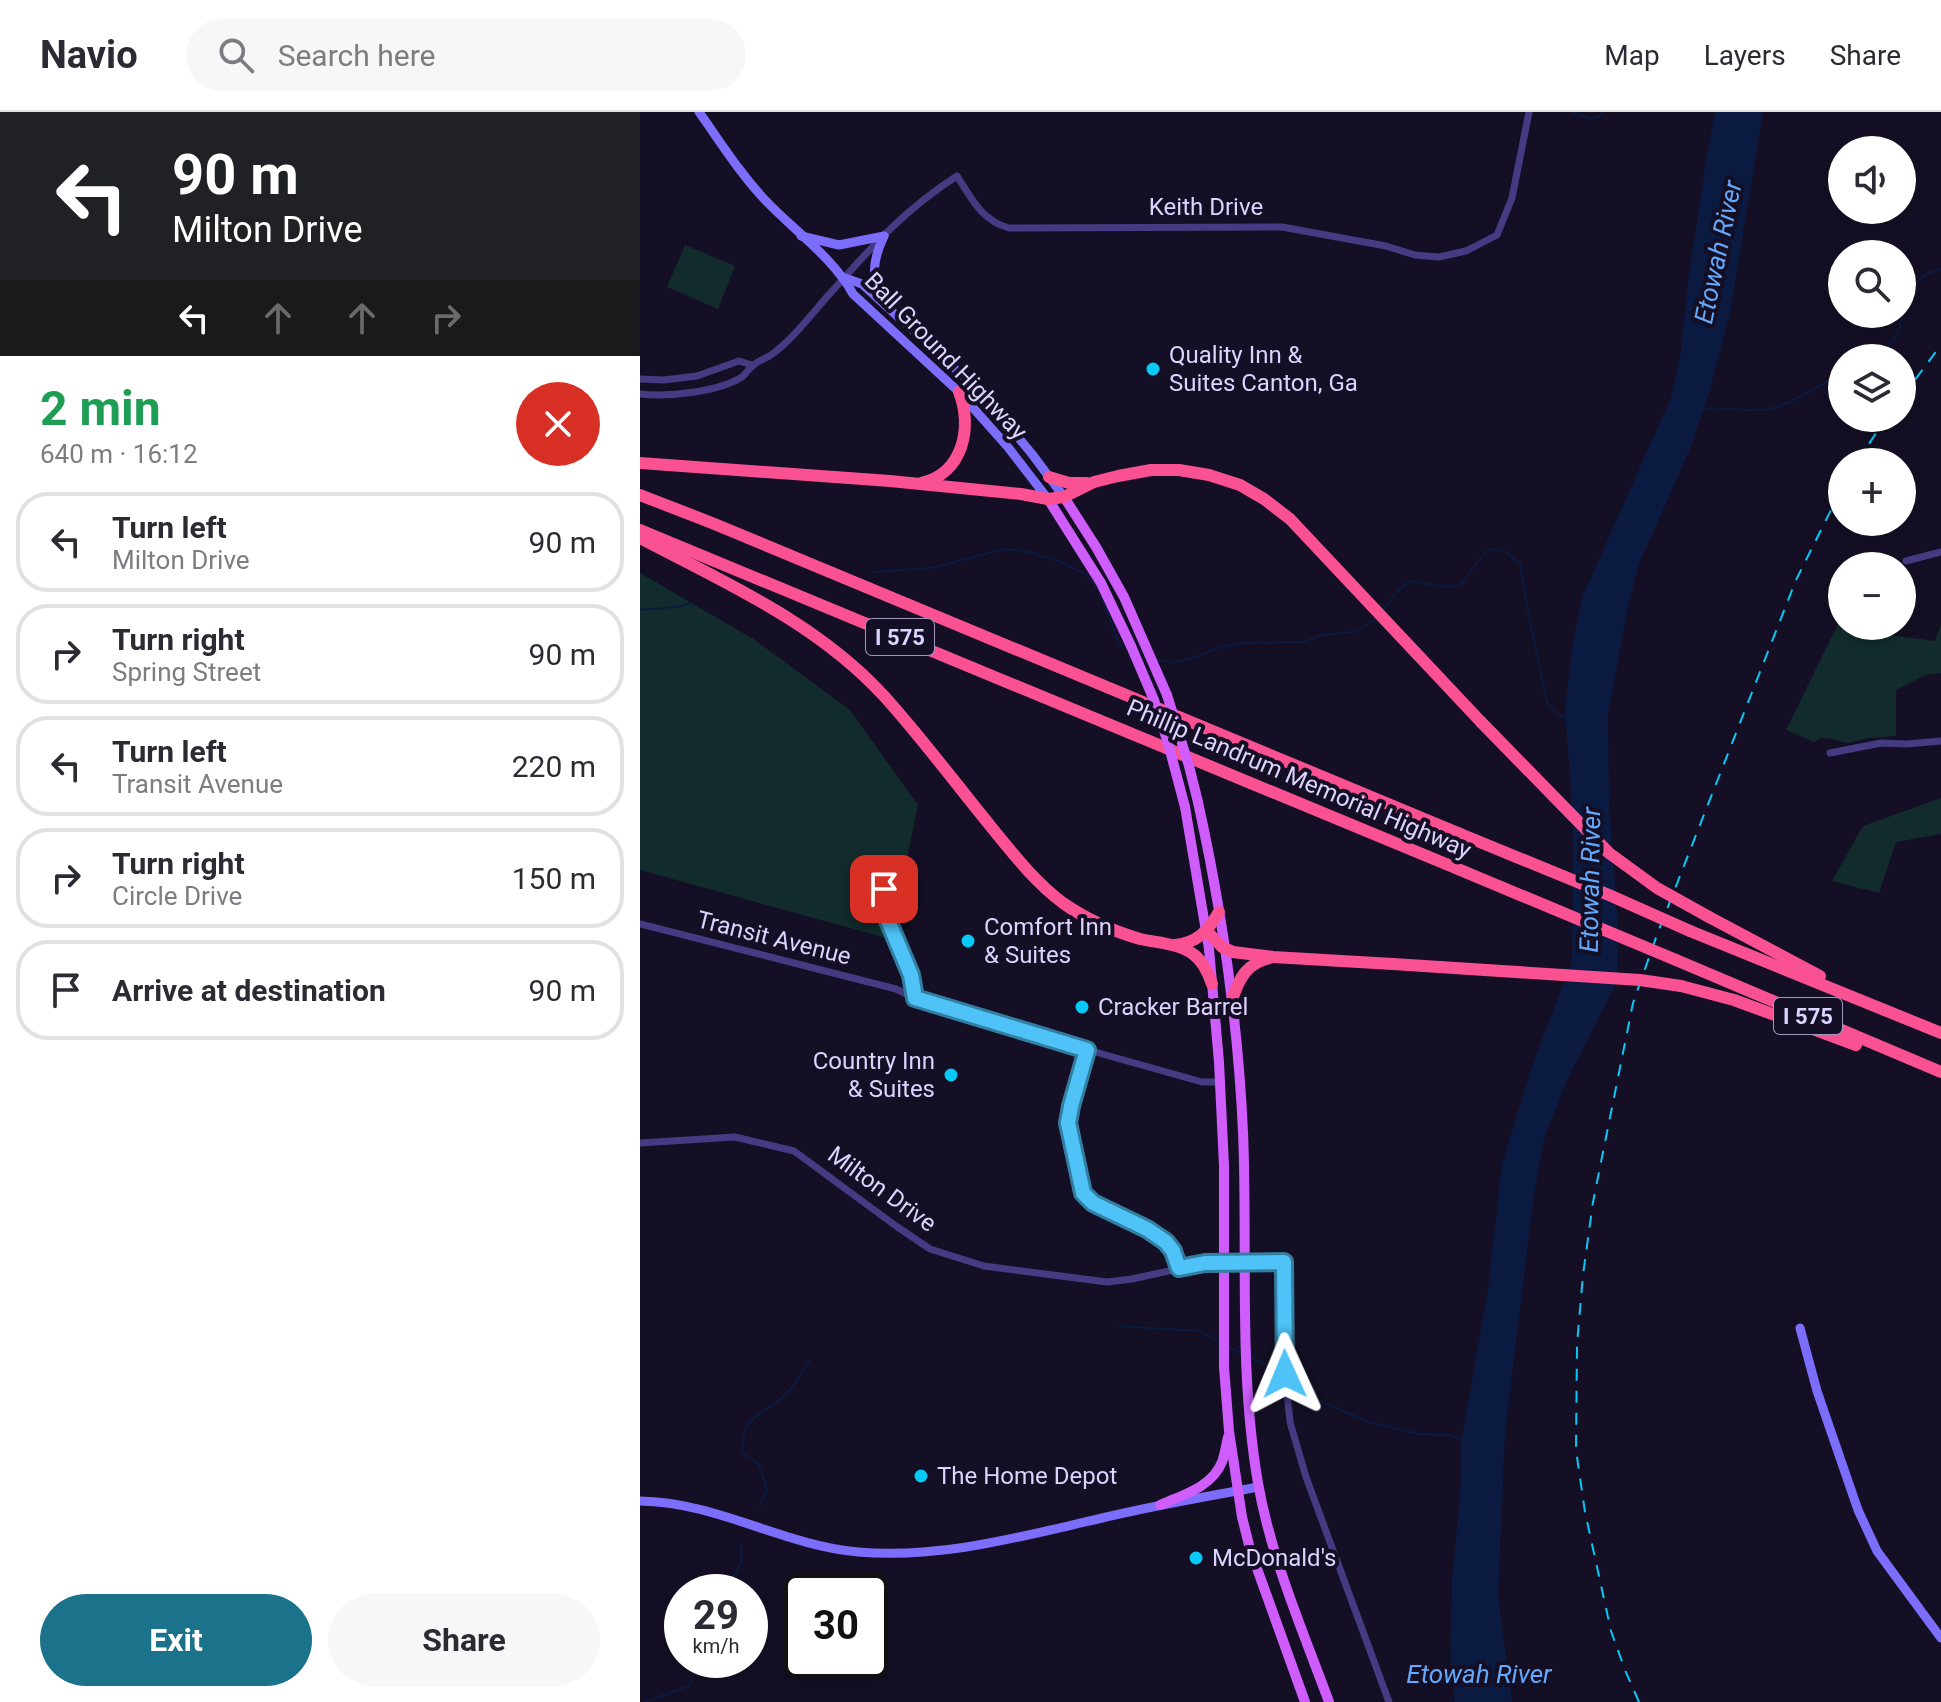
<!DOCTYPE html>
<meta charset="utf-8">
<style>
:root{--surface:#fff;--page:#f7f7f7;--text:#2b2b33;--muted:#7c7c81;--line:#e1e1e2;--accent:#1b728b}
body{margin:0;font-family:Roboto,sans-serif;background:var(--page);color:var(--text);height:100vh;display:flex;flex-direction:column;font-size:30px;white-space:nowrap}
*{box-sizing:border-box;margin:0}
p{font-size:26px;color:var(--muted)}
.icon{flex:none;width:44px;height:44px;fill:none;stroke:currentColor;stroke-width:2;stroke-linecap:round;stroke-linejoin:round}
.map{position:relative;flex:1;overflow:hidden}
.side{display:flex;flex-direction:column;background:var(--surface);width:640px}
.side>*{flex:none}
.guide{background:#202124;color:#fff;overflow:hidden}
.buttons{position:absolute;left:1188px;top:24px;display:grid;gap:16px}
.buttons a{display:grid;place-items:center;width:88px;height:88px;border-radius:50%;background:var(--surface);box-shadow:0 4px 12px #0003;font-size:40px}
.speed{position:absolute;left:24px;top:1462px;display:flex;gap:16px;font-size:40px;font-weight:700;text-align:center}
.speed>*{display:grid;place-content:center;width:104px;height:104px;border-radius:50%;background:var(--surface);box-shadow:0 4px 12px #0003;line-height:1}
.speed small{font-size:20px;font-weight:400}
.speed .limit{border:4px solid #111;border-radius:12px;background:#fff;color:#111}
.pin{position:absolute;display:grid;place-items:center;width:68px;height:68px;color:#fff;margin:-34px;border-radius:16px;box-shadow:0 4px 12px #0006}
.me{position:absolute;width:88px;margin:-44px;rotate:359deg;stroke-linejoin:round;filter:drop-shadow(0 0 6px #0008)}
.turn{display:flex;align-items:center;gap:28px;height:168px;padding:0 40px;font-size:36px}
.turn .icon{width:104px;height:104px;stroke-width:2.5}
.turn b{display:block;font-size:56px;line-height:68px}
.lanes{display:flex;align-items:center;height:76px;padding:0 40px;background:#0003;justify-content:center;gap:40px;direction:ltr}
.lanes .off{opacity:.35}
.round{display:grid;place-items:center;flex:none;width:84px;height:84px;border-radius:42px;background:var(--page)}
.head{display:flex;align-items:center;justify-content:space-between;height:136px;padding:0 40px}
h1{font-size:48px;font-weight:700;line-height:60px;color:#1e9e55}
.button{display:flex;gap:16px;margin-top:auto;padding:16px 40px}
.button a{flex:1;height:92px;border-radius:48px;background:var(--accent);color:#fff;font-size:32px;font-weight:700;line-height:92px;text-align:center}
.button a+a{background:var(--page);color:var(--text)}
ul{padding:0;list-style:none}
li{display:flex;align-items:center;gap:24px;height:100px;margin:0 16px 12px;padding:0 24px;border:4px solid var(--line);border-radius:32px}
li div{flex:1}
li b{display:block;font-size:30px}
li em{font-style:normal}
header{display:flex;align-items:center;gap:48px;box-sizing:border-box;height:112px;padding:0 40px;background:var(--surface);border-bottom:2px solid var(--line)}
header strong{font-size:38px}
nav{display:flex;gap:44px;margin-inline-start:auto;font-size:28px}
.search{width:560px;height:72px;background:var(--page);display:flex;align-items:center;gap:20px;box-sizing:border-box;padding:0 28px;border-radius:44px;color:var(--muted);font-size:30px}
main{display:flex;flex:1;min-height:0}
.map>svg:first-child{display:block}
.green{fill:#122c2e}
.water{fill:#0b1a41}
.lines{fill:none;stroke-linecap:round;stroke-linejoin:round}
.stream{stroke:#0b1a41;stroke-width:2}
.street{stroke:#443b82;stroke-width:7}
.secondary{stroke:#7d6dfb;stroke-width:9}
.primary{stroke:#ce5dfb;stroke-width:10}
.highway{stroke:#fa5193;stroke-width:12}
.rail{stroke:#07c9f6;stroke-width:2;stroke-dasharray:12 10;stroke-linecap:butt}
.primary-bridge{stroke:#ce5dfb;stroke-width:10}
.highway-bridge{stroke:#fa5193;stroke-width:12}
.route-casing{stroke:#337fa1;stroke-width:20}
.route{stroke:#4fc3f7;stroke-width:14}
.poi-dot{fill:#07c9f6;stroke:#140f24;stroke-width:3}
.labels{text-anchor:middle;stroke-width:8;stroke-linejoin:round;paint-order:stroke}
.shield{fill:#140f24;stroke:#a098bd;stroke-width:2}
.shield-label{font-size:22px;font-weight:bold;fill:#dcd3fe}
.street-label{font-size:24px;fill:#dcd3fe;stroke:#140f24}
.poi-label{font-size:24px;fill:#dcd3fe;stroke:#140f24;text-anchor:start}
.water-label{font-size:26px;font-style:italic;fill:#64a8fb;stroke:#140f24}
</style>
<header>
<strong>Navio</strong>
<div class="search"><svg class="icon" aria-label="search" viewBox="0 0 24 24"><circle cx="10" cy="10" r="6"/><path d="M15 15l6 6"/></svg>Search here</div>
<nav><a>Map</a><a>Layers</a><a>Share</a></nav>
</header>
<main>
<section class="side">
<div class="guide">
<div class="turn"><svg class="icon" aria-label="left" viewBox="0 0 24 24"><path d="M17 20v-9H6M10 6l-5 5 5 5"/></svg><div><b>90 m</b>Milton Drive</div></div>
<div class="lanes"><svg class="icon" aria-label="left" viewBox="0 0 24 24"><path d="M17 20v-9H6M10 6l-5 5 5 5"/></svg><svg class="icon off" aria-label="ahead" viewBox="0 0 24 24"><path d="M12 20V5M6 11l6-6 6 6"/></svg><svg class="icon off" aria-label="ahead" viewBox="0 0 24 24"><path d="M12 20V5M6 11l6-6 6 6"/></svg><svg class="icon off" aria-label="right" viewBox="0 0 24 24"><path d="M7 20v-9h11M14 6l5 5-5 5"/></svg></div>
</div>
<div class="head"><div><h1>2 min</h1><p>640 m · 16:12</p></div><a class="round" style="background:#d93025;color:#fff"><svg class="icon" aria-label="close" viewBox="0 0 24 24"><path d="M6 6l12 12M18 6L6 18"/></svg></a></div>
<ul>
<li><svg class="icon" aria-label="left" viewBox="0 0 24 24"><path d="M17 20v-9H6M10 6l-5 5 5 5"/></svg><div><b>Turn left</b><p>Milton Drive</p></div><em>90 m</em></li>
<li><svg class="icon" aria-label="right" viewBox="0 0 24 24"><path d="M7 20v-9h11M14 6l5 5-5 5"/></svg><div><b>Turn right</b><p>Spring Street</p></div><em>90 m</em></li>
<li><svg class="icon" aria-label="left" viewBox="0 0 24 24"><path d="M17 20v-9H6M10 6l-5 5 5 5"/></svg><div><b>Turn left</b><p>Transit Avenue</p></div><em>220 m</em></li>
<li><svg class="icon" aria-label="right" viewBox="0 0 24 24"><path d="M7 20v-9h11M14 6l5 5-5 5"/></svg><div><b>Turn right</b><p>Circle Drive</p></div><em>150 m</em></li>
<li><svg class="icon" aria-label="arrive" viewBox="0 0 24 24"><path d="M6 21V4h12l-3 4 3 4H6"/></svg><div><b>Arrive at destination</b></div><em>90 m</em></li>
</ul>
<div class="button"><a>Exit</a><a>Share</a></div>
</section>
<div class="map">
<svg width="1301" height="1590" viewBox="0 0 1301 1590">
<rect width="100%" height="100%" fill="#140f24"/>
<g class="green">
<path d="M45,133L95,154L78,197L27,175Z"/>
<path d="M0,461L115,528L210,598L278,693L250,827L0,758Z"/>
<path d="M1202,504V514H1225L1234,521L1295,529L1301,512V561L1285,563L1256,578V624L1229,626L1207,631L1188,626H1181L1174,630L1146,618Z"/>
<path d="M1301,686V722L1256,730L1239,781L1192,769L1223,714Z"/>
</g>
<path class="water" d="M1075,0H1123L1090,201L1070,277L1050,337L999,452L988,494L968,604L969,688L978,819L977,870L927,968L904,1027L893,1089L865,1322L858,1483L872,1590H815L810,1562L812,1469L821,1371V1331L848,1177L862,1052L894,948L932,850L933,710L925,596L933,529L943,483L1032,283L1040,245L1049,162L1066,48Z"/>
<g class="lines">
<g class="stream">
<path d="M932,0L950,7L958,5L962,0"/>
<path d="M1233,246C1243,239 1255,230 1259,218C1263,208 1263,195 1267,185C1273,171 1286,160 1301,157"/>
<path d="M1063,297L1127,298L1150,290L1202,262"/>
<path d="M233,460L291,456L365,437L385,439L419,449L445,462L458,476L479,531L488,536"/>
<path d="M0,498L37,495L51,491"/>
<path d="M743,498L757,480L770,469L806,475L820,474C830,462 837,447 850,437L865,439L880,452L886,490L907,591L919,603L927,607"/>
<path d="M516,547L533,551L555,545L581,535L601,531L664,530L681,523L716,520L736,506"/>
<path d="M478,1214L561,1219L578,1230"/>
<path d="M587,1235L603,1242"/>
<path d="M609,1245L643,1261"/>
<path d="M649,1264L656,1268L678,1288L729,1310L779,1322L807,1323L821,1327"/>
<path d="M120,1393L127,1378L119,1353L102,1340C102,1302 121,1305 144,1284C155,1275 162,1259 170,1248"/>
<path d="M87,1480L101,1450V1432"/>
<path d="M4,1590L49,1574L59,1548"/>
</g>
<g class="street">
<path d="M0,267L24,268L57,264L99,249L112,253"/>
<path d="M0,282C29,285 78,280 102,265C107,261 110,255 115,252C120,248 126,246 131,243C155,226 175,197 195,176C234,132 267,96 317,64C332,87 341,108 369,116L642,115L746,134L775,143L799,145L826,139L857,123L872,86L889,0"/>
<path d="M1266,449L1301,440"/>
<path d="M1190,641L1241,631L1267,632L1301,629"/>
<path d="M264,747L251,760L244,777V799L271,863L275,886"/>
<path d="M0,812L256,877L275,886L409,927L562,970H581"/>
<path d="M447,938L431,994L428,1011L443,1081L453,1091L507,1117L526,1130L533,1139L539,1156"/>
<path d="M0,1031L95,1025L154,1039L256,1114L290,1137L344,1154L467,1170L492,1167L565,1151L644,1150L645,1262L650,1310L666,1365L749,1590"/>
</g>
<g class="secondary">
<path d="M59,0C81,31 101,63 127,90C155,119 194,147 213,182L319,280L367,334L408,387"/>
<path d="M161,124L199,133L244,124"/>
<path d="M205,166L222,172L325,266L348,289L392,342L424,385"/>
<path d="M241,187C230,165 234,145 244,124"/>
<path d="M1160,1216L1177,1279L1218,1398L1237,1439L1301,1526"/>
<path d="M0,1389C77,1390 142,1433 218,1440C300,1447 379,1425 458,1407C511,1394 565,1385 618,1375"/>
</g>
<g class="primary">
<path d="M424,385L456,435L484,485L527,583"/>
<path d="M408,387L461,471L491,534"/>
<path d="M558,690C582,799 598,909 603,1020C608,1137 598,1255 618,1371C631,1446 663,1519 689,1590"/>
<path d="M545,695L569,837L579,950L584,1054V1255L589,1319L602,1405L610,1437L665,1590"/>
<path d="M520,1393C543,1383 572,1375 582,1350C585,1342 586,1333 588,1325"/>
</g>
<g class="highway">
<path d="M0,351L250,369L381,382L408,387L424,385L454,370L478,364L511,358H539L569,363L600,373L624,387L650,407L841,610"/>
<path d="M409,365L429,371H447"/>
<path d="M281,371C323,362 333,315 319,280"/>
<path d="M0,383L72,411L818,721"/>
<path d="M0,418L806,752"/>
<path d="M0,426C86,471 177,511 244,584C282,626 316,672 352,716C374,743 395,770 423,791C447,808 473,819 500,827C518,831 537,831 553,842C563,849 568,860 572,872"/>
<path d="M1069,805L1180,864"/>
<path d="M566,818L582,835L593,840L633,845L753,852"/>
<path d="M1050,819L1301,921"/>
<path d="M535,833C557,831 568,819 579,800"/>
<path d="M1036,848L1301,960"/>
<path d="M1041,874L1094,888L1216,933"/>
<path d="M592,888C599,866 607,851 630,846"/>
</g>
<g class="rail">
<path d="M1262,285L1301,233"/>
<path d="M1217,350L1246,306"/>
<path d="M999,1590L985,1558L971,1519L945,1400L936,1338L937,1232L943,1163L953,1090L993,891L1018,820L1156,468L1202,376"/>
</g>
<g class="primary-bridge">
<path d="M491,534L514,588L528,631L545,695"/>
<path d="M527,583L549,654L558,690"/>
</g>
<g class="highway-bridge">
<path d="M841,610L969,741L1017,776L1069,805"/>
<path d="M818,721L969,783L1050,819"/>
<path d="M806,752L1036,848"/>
<path d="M753,852L1000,868L1041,874"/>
</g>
</g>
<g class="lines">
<defs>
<path id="route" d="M244,777V799L271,863L275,886L447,938L431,994L428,1011L443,1081L453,1091L507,1117L526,1130L533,1139L539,1156L565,1151L644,1150L645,1262"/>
</defs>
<use href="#route" class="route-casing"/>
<use href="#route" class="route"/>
</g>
<g class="poi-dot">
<circle cx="513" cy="257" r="8"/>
<circle cx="328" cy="829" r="8"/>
<circle cx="442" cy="895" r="8"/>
<circle cx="311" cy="963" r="8"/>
<circle cx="281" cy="1364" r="8"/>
<circle cx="556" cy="1446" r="8"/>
</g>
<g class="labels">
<g class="shield">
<rect x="226" y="507" width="68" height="36" rx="6"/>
<rect x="1134" y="886" width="68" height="36" rx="6"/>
</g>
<g class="shield-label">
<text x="260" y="533">I 575</text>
<text x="1168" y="912">I 575</text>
</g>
<g class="street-label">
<text x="566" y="103">Keith Drive</text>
<text transform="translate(306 244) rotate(46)" y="8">Ball Ground Highway</text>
<text transform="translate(659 667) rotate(23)" y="8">Phillip Landrum Memorial Highway</text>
<text transform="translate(134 826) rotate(14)" y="8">Transit Avenue</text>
<text transform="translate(242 1077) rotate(36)" y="8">Milton Drive</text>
</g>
<g class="poi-label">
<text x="529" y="251">Quality Inn &amp;<tspan x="529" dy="28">Suites Canton, Ga</tspan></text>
<text x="344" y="823">Comfort Inn<tspan x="344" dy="28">&amp; Suites</tspan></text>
<text x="458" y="903">Cracker Barrel</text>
<text x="295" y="957" text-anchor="end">Country Inn<tspan x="295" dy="28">&amp; Suites</tspan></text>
<text x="297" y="1372">The Home Depot</text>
<text x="572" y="1454">McDonald's</text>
</g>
<g class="water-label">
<text transform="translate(1078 140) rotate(-78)" y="9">Etowah River</text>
<text transform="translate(950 768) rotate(-89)" y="9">Etowah River</text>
<text x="839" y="1571">Etowah River</text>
</g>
</g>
</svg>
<div class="buttons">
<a><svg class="icon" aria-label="sound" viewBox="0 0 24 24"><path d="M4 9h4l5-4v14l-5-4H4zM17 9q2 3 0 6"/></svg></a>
<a><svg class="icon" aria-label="search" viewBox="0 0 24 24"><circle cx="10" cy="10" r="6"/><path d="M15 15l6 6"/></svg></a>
<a><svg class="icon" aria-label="layers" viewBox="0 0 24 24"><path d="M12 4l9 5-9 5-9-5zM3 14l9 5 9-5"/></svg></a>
<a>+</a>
<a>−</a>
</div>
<div class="speed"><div>29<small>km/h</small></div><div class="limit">30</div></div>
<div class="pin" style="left:244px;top:777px;background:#d93025"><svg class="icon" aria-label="arrive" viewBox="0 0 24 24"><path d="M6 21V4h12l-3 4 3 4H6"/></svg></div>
<svg class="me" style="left:645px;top:1262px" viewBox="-20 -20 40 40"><path d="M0-17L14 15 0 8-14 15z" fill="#4fc3f7" stroke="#fff" stroke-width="4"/></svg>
</div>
</main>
